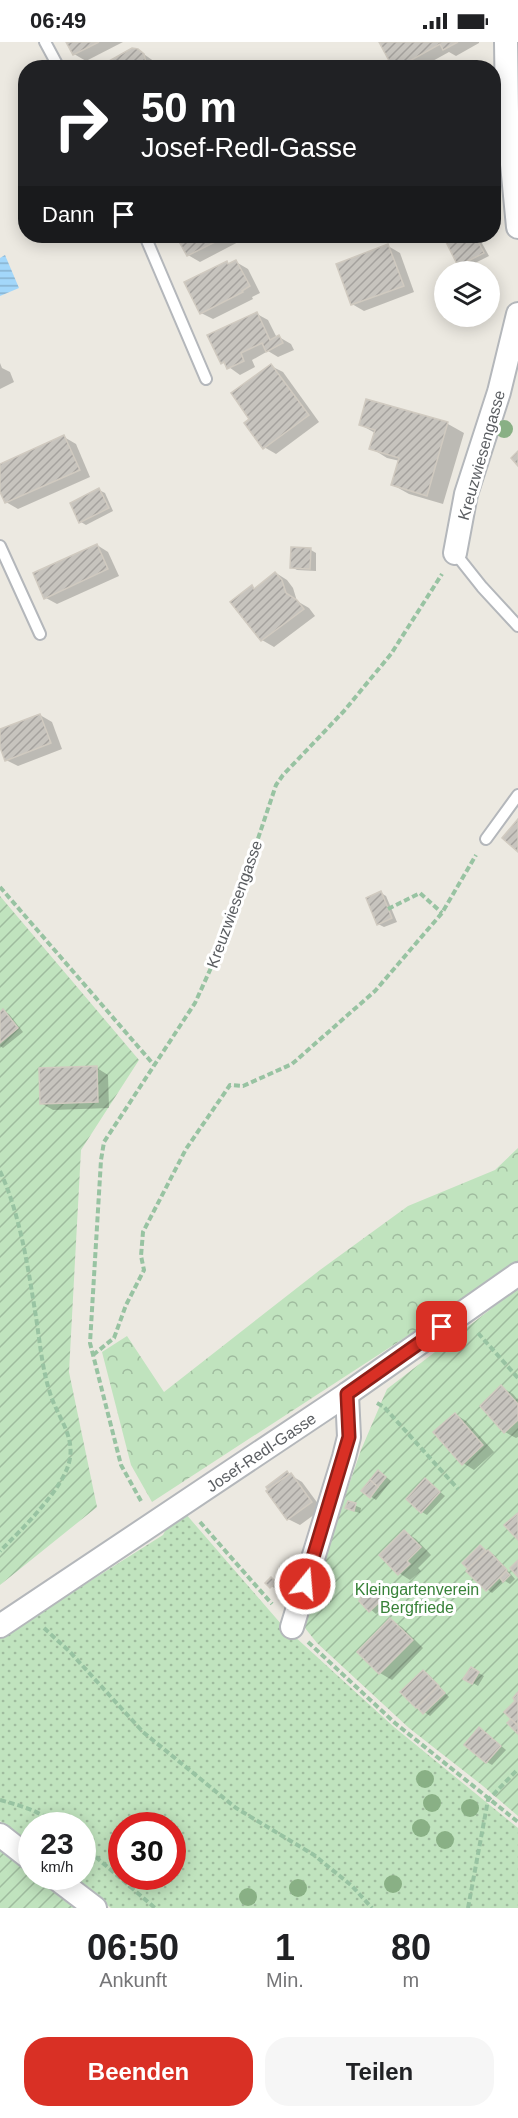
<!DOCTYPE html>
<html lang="de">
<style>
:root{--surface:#fff;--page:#f6f6f6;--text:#202124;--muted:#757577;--accent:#d93025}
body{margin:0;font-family:Arial,sans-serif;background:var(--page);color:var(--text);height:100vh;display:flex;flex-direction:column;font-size:22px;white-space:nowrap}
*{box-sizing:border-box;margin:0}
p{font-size:20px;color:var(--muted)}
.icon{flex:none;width:33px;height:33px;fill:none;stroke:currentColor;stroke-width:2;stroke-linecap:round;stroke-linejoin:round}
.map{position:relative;height:1866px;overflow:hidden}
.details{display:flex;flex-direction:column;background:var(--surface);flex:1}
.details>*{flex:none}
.top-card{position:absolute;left:18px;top:18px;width:483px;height:183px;border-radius:24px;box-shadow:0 3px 15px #0003;background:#202124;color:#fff;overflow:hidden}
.buttons{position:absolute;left:434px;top:219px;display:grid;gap:12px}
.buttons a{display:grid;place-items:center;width:66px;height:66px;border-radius:50%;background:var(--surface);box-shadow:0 3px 15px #0003;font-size:30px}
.speed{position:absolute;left:18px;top:1770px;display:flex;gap:12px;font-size:30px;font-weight:700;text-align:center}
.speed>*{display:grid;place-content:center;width:78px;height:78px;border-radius:50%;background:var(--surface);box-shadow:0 3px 15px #0003;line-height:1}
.speed small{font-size:15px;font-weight:400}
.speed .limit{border:9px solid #d22;background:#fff;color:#111}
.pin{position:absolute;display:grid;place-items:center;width:51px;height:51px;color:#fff;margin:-26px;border-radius:12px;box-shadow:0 3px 9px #0006}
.me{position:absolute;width:66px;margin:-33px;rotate:17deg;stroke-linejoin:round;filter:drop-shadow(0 0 4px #0008)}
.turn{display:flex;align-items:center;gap:21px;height:126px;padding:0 24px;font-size:27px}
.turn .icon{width:78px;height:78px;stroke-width:2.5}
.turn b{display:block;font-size:42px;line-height:51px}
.then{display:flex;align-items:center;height:57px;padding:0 24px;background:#0003;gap:12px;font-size:22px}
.eta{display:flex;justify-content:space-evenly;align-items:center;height:102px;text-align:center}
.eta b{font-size:36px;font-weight:600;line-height:42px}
.primary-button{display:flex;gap:12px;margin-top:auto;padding:12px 24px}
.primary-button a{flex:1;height:69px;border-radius:24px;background:var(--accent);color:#fff;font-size:24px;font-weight:600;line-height:69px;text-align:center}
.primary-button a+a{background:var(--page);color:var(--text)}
.status{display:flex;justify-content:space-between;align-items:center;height:42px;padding:0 30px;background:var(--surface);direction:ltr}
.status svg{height:16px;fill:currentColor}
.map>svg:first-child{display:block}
.grass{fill:url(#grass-dots);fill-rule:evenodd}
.forest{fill:url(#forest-crowns)}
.garden{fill:url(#garden-furrows)}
.water{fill:url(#water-rules)}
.shadow{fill:#0003}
.building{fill:url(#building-hatch);stroke:#d0cac0;stroke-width:1.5}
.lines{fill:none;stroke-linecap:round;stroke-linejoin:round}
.service-casing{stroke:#b4b7bb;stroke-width:14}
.minor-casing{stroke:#b4b7bb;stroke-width:26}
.path{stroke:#98c3a2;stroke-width:4;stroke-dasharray:6 3;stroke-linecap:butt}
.service{stroke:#fff;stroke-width:10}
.minor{stroke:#fff;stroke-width:22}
.tree{fill:#89b085}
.route-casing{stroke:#8d1f18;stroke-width:15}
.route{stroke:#d93025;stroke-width:10}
.labels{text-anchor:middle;stroke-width:6;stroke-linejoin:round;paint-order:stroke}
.street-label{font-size:16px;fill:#5a5d61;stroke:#fff}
.park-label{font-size:16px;fill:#388239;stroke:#fff}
</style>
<div class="status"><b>06:49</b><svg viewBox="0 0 49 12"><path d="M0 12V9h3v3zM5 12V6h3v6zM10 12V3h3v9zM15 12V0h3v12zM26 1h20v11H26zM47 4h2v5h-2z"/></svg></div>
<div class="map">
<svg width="518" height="1866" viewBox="0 0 518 1866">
<defs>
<pattern id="grass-dots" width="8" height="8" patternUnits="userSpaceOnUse" patternTransform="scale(1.5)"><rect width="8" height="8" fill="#c0e3be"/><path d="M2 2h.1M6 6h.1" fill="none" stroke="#9fbb9e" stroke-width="1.8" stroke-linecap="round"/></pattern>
<pattern id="forest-crowns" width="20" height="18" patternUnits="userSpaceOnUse" patternTransform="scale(1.5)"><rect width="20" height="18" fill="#c0e3be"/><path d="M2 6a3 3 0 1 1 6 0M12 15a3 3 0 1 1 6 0" fill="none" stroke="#9fbb9e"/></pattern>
<pattern id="garden-furrows" width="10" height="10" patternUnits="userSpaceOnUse" patternTransform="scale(1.5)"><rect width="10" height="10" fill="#c0e3be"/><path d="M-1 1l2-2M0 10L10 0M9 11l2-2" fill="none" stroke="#9fbb9e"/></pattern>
<pattern id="water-rules" width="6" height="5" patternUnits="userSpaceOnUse" patternTransform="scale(1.5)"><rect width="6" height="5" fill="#a3d7fa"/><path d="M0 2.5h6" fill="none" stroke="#88b2ce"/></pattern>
<pattern id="building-hatch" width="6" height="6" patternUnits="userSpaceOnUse" patternTransform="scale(1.5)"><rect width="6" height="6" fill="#c7c4be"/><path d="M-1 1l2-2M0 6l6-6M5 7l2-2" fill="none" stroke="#a5a29e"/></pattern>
</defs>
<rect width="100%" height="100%" fill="#ece9e1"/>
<path class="grass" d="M185,1471L282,1583L394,1685L518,1786V1866H111L71,1835L82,1834V1784H32L31,1804L0,1779V1596L163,1493L169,1481ZM122,1784H172V1834H122Z"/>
<path class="forest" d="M518,1106V1222L152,1460L131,1423L102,1310L127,1294L164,1350L320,1228L408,1164L495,1128Z"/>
<g class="garden">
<path d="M0,854L139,1018L81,1108L69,1330L97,1465L0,1543Z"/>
<path d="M518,1246V1774L483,1744L409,1686L317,1601L301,1581L361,1408L387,1347Z"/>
<path d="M0,1807L31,1832L32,1834L34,1835L74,1866H0Z"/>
</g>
<path class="water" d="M5,213L19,246L0,254V216Z"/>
<g class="shadow">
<path d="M68,0H123L86,19L74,12Z"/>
<path d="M381,0H479V1L456,14L449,10L420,26H395Z"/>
<path d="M138,8L155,20L157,26H108Z"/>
<path d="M178,194H245L242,195L244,197L200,220L188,213Z"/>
<path d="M457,194H478L489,214L465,226L459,223L447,199Z"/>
<path d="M388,204L400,211L414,250L364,269L352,262Z"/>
<path d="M236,220L248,227L260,251L252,255L253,257L213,277L201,271L227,221L230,223Z"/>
<path d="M257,272L268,278L277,296L279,295L291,302L294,308L278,315L268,309L252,318L255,325L240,333L222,320Z"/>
<path d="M0,321L2,326L10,330L14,340L0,347Z"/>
<path d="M271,324L283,330L319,380L276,412L264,405Z"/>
<path d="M367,358L448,382L464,391L443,462L409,452L393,443L400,419L387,416L371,406L375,391L361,383Z"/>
<path d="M64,395L76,402L90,435L18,467L6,460L0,446V423Z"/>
<path d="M99,448L105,451L113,469L86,483L81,480Z"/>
<path d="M97,503L108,510L119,534L57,562L46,556Z"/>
<path d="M311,508L316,511V529L297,528L292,525Z"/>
<path d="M276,531L287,538L293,546L297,559L309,566L315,574L274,605L262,598L252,545L256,547Z"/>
<path d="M40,673L52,680L62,707L18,724L6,718L0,701V689Z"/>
<path d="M381,851L386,854L397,880L384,885L378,882Z"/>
<path d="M3,969L9,972L23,990L3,1006L0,1004V972Z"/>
<path d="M97,1026L108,1033L109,1066L53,1068L41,1061Z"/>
<path d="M501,1345L513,1352L518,1358V1395L516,1396L505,1390Z"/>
<path d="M455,1372L466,1379L494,1410L474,1428L463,1421Z"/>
<path d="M287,1431L302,1440L322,1467L300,1483L288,1477L270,1448Z"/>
<path d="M384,1433L391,1439L376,1458L370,1454Z"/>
<path d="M426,1438L445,1454L427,1473L422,1470Z"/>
<path d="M349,1461L361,1466L360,1471L353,1469Z"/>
<path d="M405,1490L416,1497L431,1513L418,1526L421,1529L410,1538L399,1531Z"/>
<path d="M480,1505L494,1513L515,1537L510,1542L505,1539L492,1551L487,1547L464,1521Z"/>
<path d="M271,1537L281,1544L277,1548L267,1541Z"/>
<path d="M368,1542L384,1548L394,1555L376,1572L361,1559Z"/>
<path d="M390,1578L402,1585L423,1606L392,1638L380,1631L359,1610Z"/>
<path d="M471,1627L484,1634L478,1644L465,1636Z"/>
<path d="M423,1630L429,1633L449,1655L430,1674L417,1665Z"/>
<path d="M485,1690L506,1708L492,1723L487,1720Z"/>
</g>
<g class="building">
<path d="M66,0H99L73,13Z"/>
<path d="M379,0H458L443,8L440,2L397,26H393Z"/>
<path d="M132,6L138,7L144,12L146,21L143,26H106L109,19Z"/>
<path d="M176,194H227L187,214Z"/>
<path d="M453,194H475L484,211L458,224L445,198Z"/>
<path d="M388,202L404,244L351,263L336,222Z"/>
<path d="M236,218L250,244L242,249L243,250L200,272L184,240L227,219L228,222Z"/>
<path d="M257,270L270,298L279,293L283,301L266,310L262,301L241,311L244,319L227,327L224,320L221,322L207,293Z"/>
<path d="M271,322L309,373L263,407L244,381L249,377L231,351Z"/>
<path d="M366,357L448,380L427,454L391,443L399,416L369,407L375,388L359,383Z"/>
<path d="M64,393L80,428L5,461L0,450V422Z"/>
<path d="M518,409V424L511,416Z"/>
<path d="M99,446L109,466L79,481L70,461Z"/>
<path d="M97,502L108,527L44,557L33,531Z"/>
<path d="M291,505L311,506L310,527L290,526Z"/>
<path d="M275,530L282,538L286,551L297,558L304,567L261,599L230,560L252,543L254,547Z"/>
<path d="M40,672L51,701L5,719L0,705V687Z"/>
<path d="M518,777V810L502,796Z"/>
<path d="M381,849L392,876L377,883L366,856Z"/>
<path d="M3,967L18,986L0,1001V970Z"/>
<path d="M97,1024L98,1060L40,1062L39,1026Z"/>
<path d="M501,1343L518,1362V1378L504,1391L480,1364Z"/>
<path d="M455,1371L483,1403L462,1423L433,1390Z"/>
<path d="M378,1428L386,1435L378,1445L370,1438Z"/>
<path d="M287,1429L289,1432L268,1448L266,1445Z"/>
<path d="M291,1431L312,1460L287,1478L266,1449Z"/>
<path d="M425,1436L440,1450L421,1471L406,1457Z"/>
<path d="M370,1438L378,1445L370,1456L361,1449Z"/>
<path d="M348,1459L356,1461L354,1469L345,1466Z"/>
<path d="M518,1471V1498L504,1483Z"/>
<path d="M404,1488L421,1505L407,1519L410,1522L398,1533L379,1513Z"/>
<path d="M480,1503L486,1509L468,1527L462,1521Z"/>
<path d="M488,1508L507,1528L486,1549L466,1529Z"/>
<path d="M518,1518V1535L510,1526Z"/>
<path d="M506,1529L510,1533L503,1540L500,1536Z"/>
<path d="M271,1535L276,1540L270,1546L265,1541Z"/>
<path d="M368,1540L373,1545L376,1542L381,1548L384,1546L389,1551L369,1570L359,1559L361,1556L356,1551Z"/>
<path d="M390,1576L413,1598L379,1632L357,1610Z"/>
<path d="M471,1625L479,1630L472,1642L463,1637Z"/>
<path d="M423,1628L439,1644L416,1666L400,1650Z"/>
<path d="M438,1644L445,1651L423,1672L417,1665Z"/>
<path d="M518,1650V1684L504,1670L515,1659L513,1656Z"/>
<path d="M511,1677L518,1684V1692L507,1681Z"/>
<path d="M479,1685L501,1704L486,1721L464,1703Z"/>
</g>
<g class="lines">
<defs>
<g id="service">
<path d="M45,0L59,26"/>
<path d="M494,87L508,84"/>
<path d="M145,194L206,337"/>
<path d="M0,504L40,592"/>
<path d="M455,511L482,545L518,584"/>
<path d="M486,797L518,753"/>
</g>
<g id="minor">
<path d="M506,0L507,70L518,185"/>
<path d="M455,511L466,452L499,350L518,272"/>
<path d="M0,1584L347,1352L518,1232"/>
<path d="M292,1585L344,1415L349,1395L347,1352"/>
<path d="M0,1793L32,1818"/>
<path d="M53,1834L95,1866"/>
</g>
</defs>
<use href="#service" class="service-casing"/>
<use href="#minor" class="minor-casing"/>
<g class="path">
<path d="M0,845L154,1023"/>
<path d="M388,867L420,851L442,871"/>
<path d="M0,1129C21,1175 28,1226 36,1275C40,1301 42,1326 50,1351C56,1372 74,1392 70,1416C66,1445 21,1488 0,1509"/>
<path d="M478,1291L518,1336"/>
<path d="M93,1313L114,1296L126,1263L144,1228L141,1214L143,1190L186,1107L230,1043L243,1044L292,1022L375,949L442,871L476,813"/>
<path d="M377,1361L384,1365L458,1447"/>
<path d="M141,1459L121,1423L90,1301L101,1118L104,1100L195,961L225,895L276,743L283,733L344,669L391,612L442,532"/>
<path d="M200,1480L272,1562"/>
<path d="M44,1586L70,1610L143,1690L236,1766L314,1813L352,1844L372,1866"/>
<path d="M308,1600L395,1681L518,1780"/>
<path d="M0,1758C22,1764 40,1769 58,1784"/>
<path d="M82,1803L155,1866"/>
<path d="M468,1866L488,1758L518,1727"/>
</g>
<use href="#service" class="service"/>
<use href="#minor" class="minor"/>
</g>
<g class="tree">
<circle cx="504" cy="387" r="9"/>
<circle cx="425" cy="1737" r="9"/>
<circle cx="432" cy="1761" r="9"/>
<circle cx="470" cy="1766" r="9"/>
<circle cx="421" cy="1786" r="9"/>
<circle cx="445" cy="1798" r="9"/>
<circle cx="393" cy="1842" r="9"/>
<circle cx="298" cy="1846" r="9"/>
<circle cx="248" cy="1855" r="9"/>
</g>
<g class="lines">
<defs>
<path id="route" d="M305,1542L349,1395L347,1352L442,1285"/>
</defs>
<use href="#route" class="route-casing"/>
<use href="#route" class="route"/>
</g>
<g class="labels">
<g class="street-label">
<text transform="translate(481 413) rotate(-74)" y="6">Kreuzwiesengasse</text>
<text transform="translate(234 862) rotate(-70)" y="6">Kreuzwiesengasse</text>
<text transform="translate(261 1410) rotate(-34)" y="6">Josef-Redl-Gasse</text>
</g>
<g class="park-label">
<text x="417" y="1553">Kleingartenverein<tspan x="417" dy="18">Bergfriede</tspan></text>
</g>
</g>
</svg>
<div class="buttons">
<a><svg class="icon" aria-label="layers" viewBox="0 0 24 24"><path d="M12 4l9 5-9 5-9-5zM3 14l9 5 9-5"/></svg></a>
</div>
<div class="speed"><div>23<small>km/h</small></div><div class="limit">30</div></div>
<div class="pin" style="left:442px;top:1285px;background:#d93025"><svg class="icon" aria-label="arrive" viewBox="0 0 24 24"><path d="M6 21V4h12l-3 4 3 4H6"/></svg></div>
<svg class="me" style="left:305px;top:1542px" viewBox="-20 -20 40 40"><circle r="17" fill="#d93025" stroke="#fff" stroke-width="3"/><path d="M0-11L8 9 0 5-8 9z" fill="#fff"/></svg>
<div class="top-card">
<div class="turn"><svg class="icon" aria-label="right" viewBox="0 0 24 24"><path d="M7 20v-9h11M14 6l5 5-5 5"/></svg><div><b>50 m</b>Josef-Redl-Gasse</div></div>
<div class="then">Dann<svg class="icon" aria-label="arrive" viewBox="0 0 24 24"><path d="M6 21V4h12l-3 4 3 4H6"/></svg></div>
</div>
</div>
<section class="details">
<div class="eta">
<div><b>06:50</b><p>Ankunft</p></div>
<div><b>1</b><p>Min.</p></div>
<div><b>80</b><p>m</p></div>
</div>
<div class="primary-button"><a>Beenden</a><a>Teilen</a></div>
</section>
